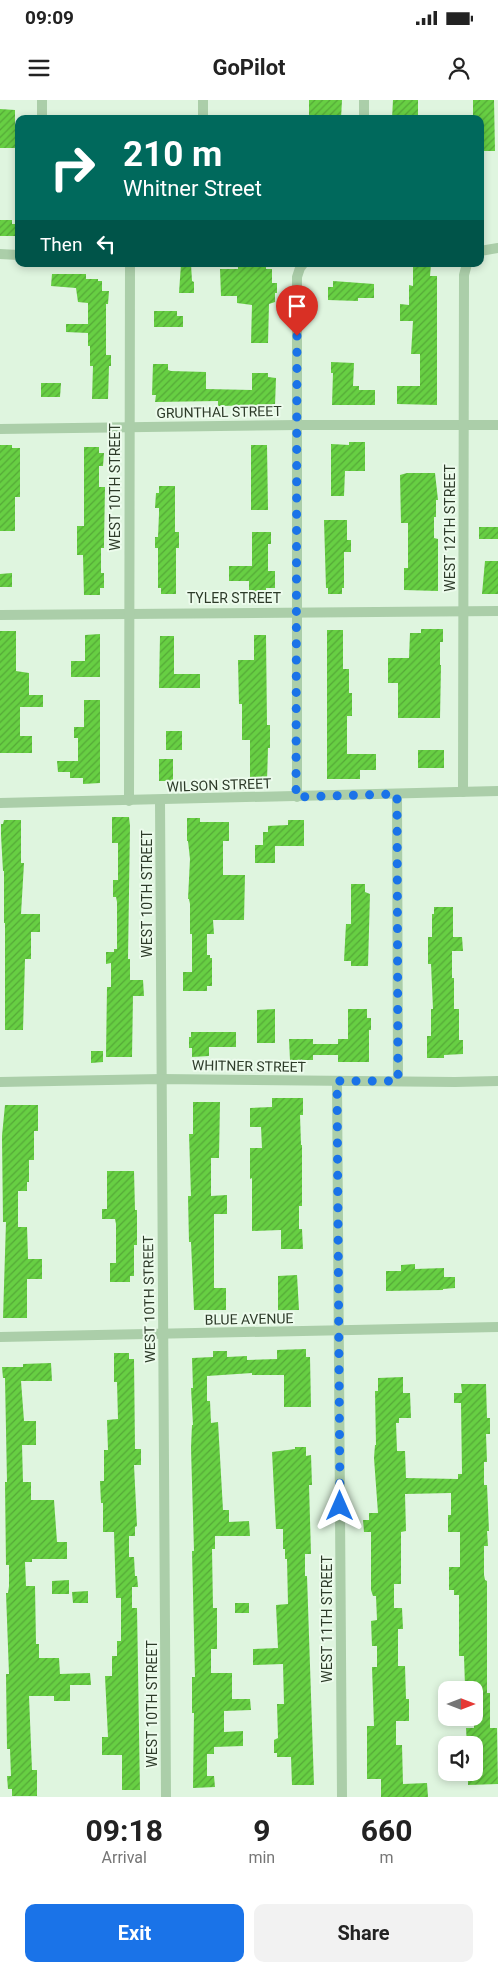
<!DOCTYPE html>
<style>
:root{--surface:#fff;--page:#f2f2f2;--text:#222;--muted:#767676;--accent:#1a73e8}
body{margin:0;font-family:Roboto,sans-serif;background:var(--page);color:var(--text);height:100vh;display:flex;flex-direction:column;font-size:19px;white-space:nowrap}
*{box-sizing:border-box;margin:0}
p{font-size:16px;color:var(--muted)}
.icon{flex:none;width:28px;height:28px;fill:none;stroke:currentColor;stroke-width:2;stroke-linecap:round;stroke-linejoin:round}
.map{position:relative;height:1697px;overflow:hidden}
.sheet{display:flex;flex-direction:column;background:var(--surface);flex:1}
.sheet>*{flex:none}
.hud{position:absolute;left:15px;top:15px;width:469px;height:152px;border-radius:10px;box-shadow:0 2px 8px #0003;background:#00695c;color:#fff;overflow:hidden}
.needle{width:32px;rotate:90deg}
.fabs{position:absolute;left:438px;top:1581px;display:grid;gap:10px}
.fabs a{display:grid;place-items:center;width:45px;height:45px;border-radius:10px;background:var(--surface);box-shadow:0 2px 8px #0003;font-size:25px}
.pin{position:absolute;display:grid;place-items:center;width:42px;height:42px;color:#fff;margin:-51px -21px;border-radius:50% 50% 50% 0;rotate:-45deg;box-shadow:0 0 5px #0007}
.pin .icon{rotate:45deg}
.me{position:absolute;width:55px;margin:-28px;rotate:0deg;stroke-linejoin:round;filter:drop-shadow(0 0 4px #0008)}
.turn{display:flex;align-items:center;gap:18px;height:105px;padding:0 25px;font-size:22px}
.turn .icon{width:65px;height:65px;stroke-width:2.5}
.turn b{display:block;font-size:35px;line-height:42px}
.then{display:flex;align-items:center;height:48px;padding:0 25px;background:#0003;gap:10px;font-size:19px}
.eta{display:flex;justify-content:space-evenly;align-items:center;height:85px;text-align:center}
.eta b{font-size:30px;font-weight:700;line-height:35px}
.primary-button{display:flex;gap:10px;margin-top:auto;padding:10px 25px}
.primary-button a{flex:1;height:58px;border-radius:10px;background:var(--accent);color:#fff;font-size:20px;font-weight:700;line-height:58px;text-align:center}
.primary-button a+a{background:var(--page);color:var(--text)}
.status{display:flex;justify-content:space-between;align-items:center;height:35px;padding:0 25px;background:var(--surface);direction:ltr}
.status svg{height:14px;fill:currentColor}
header{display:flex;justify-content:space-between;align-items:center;height:65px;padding:0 25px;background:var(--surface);font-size:22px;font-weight:700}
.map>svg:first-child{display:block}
.building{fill:url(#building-hatch)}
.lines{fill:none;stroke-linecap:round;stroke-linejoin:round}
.minor{stroke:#abcea9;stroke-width:10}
.route{stroke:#1a73e8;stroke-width:9;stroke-dasharray:0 16.2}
.labels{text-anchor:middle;stroke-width:4;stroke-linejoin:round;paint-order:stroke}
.street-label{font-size:14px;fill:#2d3b29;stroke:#ecfbec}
</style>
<div class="status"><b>09:09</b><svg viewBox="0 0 49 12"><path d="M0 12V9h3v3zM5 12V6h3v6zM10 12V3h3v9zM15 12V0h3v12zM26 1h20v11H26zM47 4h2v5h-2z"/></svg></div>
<header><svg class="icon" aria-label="menu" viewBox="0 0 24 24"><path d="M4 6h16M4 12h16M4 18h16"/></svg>GoPilot<svg class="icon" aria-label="person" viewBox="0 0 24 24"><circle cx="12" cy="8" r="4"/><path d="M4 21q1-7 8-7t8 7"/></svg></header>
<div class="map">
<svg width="498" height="1697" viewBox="0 0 498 1697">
<defs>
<pattern id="building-hatch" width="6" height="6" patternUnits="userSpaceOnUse" patternTransform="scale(1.25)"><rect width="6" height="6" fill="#67cf43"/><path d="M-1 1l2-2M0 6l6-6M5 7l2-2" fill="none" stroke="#55a938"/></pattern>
</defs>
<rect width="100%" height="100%" fill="#dff5df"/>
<g class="building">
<path d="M309,0H342L341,19H309Z"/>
<path d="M393,0H418V19H392Z"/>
<path d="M473,0H494L495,51H480V19H473Z"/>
<path d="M0,9L15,10V30H19V41H16V48H0Z"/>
<path d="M0,120H12V124H19V136H0Z"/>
<path d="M181,164H191L192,181L194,182V193H179Z"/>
<path d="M238,164H266V169H272V183H277V193H275V202L269,204L268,243H251L252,205L237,203V196H221L220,169H238Z"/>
<path d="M413,164H431L430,176H437V305L397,304V286H420V254H411L413,221H400V204L409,205V185L413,186Z"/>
<path d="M52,174H86V179H98V181H102V191H109L108,204H106V255H111V266H109L108,299H92L93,266H90V246H88V233L66,232V224H88V203L78,202L76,188L51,186Z"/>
<path d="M333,181L374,184V198H358V201L328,200V187H333Z"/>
<path d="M154,211H177V216H183V227H154Z"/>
<path d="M331,262L354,263L353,286H359V290H375V305H332L333,273H331Z"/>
<path d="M153,264H168V270L171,271L206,272V289L252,290V273H268V277L276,278L275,305L218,306V301L155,302L156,295H152Z"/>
<path d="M41,283H61L60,297H41Z"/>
<path d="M349,342H365V371H345L344,396H331V344L349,345Z"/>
<path d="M0,345H12V348H20V397H15V431H0Z"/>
<path d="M251,345H267L268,410H251Z"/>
<path d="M84,347H99V353H104L103,366H99V387H105L104,444V448H101V473H104V488H100V495H84L83,455H77V426H84Z"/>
<path d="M407,373H435L438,400H436V417H434V438L438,439V491L404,490V468H408V423H401L400,375Z"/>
<path d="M159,386H175V432H179V448H176V494H161V488H158V448H155V437H158L159,414V408H155L156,393H159Z"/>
<path d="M324,420H347V440H351V452H344V488H342V494H328V488H326Z"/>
<rect x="479" y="427" width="19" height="12"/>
<path d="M252,432H271V444H268V471H275V488H266V493H249V481H229V466H252Z"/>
<path d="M485,461H498V494H482Z"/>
<path d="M12,473V487H0V474Z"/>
<path d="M421,529H443V542H440V565H441L440,618H398V583H388V558H409L410,533H421Z"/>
<path d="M327,530H343V569H349V593H352V616H347V654H376V670H360V679H327Z"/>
<path d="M0,531H16V571L29,573V595H43V607H20V636H32V653H0Z"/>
<path d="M100,534V577H71V561H85V535Z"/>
<path d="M254,535H266L267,625H270V648H268L267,681H250V640H242V604H239L238,560H254Z"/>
<path d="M160,536H174V574H200V588H159Z"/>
<path d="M84,600H100V683L83,684V678H70V672H58L57,661H78V638H74V627H84Z"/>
<rect x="166" y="631" width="16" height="19"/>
<rect x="418" y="650" width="26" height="18"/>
<rect x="159" y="659" width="14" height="22"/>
<path d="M112,717H129L130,726L128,859H130V880H143L144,896H133L132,957H106L107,887H111V863L106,864V852H114V849H117V802L116,797H113V780H118V743H112Z"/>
<path d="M187,718H200V722H229V741H223V775H245L244,820H213L214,834H207V855H210V858H212V886H207V891H183V872H192V834H190V804L189,799H188L190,759L188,741H187Z"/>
<path d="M4,720H21V763H24L21,814H40V832H31V859H25L23,930H5V823H4V771H3L1,735V724H3Z"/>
<path d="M288,720H304V746H275V763H255V745H263V732H268V726L288,725Z"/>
<path d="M351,784H365V792L370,794L368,866H351V861H344L346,824H351Z"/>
<path d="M434,807H453V837H462L463,851H452V878H454V909H459V940H463V954L444,955V958H427V936H431V909H433L431,864H428V837H432V814H434Z"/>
<path d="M275,909V943H257V910Z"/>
<path d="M348,909H367V918H371V930H369V962H338V955H313V960H290L289,939H313V944H338V939H348Z"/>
<path d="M191,932H236V947H209V956L192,957V948H189V937H191Z"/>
<path d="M91,951H103V962L91,963Z"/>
<path d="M272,998H303V1015H300L301,1045H302V1106H299V1129H302L303,1149H281V1130L252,1131V1078L250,1079V1048H262L261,1027H250V1008L272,1007Z"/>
<path d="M193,1002H220L219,1058H211V1096L227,1095V1114H214V1188H226V1210H194L191,1142H189L188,1096H191L189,1034H193Z"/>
<path d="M5,1005H38V1031H34V1060H29V1082H27V1091H18V1127H27L28,1159H42V1179H27V1218H3L6,1122H3L2,1036Z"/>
<path d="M107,1071H134L135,1110H137V1145H134V1176H130V1182H110V1163H116V1124L115,1119H102V1109H107Z"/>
<path d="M415,1164V1169L444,1168V1177H455V1188L443,1189V1190L386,1191V1171H401V1165Z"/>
<path d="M297,1175L299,1210H278V1176Z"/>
<path d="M306,1249V1257H310L311,1307H284V1275H252V1273L207,1276V1301H210L211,1323L218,1322L223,1410H229V1422L249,1421L250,1436H215V1449H212L213,1508H217V1549H211V1573H232V1599H250L251,1610L224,1611V1632L243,1631V1646L214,1647V1654H207V1676H214L215,1687L193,1688L194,1613H192V1577H195L192,1451H194L191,1348L192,1325H193L191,1288H193L192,1258L213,1257V1251H227V1257L247,1256V1260L277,1259V1250Z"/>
<path d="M114,1253H129V1259H134L135,1349H141V1365H134L137,1426L135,1427V1436H129V1457H134L135,1476H137L138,1487H132V1508H137L140,1690H122V1655H102V1637H108L105,1576H112V1556H117V1541H121V1498H116L114,1432H103V1403H101L100,1381H104V1350H108L107,1320L118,1319L117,1282H114Z"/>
<path d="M51,1263L52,1281H21L24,1321H36V1345H22L23,1382H31V1400H54L57,1442H67V1459H32V1462H25L26,1486H35L36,1544H39V1558H59L60,1574L90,1573L91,1585H70V1601H54V1596H29L32,1670H37V1696H12V1689H8L7,1676H11L10,1649H7L6,1574H9L6,1493H8L9,1486V1465H6L5,1382H7L5,1278H3L2,1267H23V1264Z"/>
<path d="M403,1277V1293H410L411,1318H399V1323H396L397,1351H405L406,1378L458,1379V1374H462L461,1303H454V1293H462L461,1284H486L487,1318H490V1334H486L487,1362H484V1385H487L489,1431H487L488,1446H484V1475L485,1480L487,1481V1593H490V1628H497L498,1684L468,1685V1672H474V1645H467L466,1628H474V1586H465L464,1556H459V1495H454V1490H449V1467H460V1432H448V1415H451V1393L405,1394L406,1431L401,1432V1484H394V1508H402L403,1529H398V1566H405L406,1599H409V1621H396V1645H402L403,1684L427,1683L428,1697H381V1679H367V1626H374L372,1567H377V1546H372L371,1521L377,1520L376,1496H373L371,1490V1432H364L363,1420H369V1413H378L374,1358L375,1345H376L375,1291H378V1278Z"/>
<path d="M295,1347H306V1356L311,1355L312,1385H309L311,1454H305V1476H307L314,1685H292L291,1657H277V1653H274V1640L278,1638L277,1604H284L283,1564L253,1565V1549L278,1548L276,1505L288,1504L287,1459H285V1449H283V1429H276L272,1352L295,1349Z"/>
<path d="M69,1480V1494H52V1481Z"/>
<path d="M88,1491V1503H73L72,1492Z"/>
<rect x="235" y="1503" width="14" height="10"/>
</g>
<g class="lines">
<g class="minor">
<path d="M42,0V19"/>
<path d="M203,0V19"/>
<path d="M364,0V19"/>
<path d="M480,151L498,148"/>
<path d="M0,154L19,155"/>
<path d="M0,329L298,325H498"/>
<path d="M0,515L498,511"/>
<path d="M463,692L464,175L467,164"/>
<path d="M397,694L398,981"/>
<path d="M297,697V177L300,168L303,164"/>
<path d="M160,700L166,1697"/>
<path d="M129,701L130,164"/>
<path d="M0,703L498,691"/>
<path d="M337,981L342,1697"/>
<path d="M0,982L161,979L455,982L498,981"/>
<path d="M0,1237L498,1227"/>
</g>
</g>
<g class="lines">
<path class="route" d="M297,236L296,697L397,694L398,981H337L340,1406"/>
</g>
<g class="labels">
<g class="street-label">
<text transform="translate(219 312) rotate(-1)" y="5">GRUNTHAL STREET</text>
<text transform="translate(115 387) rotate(-90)" y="5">WEST 10TH STREET</text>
<text transform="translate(450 428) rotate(-90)" y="5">WEST 12TH STREET</text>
<text x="234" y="503">TYLER STREET</text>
<text transform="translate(219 685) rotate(-2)" y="5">WILSON STREET</text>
<text transform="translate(147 794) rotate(-90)" y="5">WEST 10TH STREET</text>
<text transform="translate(249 966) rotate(1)" y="5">WHITNER STREET</text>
<text transform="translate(149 1199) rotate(-91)" y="5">WEST 10TH STREET</text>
<text transform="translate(249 1219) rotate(-1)" y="5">BLUE AVENUE</text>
<text transform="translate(327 1519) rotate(-90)" y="5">WEST 11TH STREET</text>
<text transform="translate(152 1604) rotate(-90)" y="5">WEST 10TH STREET</text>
</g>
</g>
</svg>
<div class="fabs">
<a><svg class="needle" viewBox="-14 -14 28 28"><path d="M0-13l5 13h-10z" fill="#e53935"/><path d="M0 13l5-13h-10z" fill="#767676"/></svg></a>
<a><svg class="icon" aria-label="sound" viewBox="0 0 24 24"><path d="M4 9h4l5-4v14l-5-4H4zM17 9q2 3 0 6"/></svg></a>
</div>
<div class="pin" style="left:297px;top:236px;background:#d93025"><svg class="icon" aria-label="arrive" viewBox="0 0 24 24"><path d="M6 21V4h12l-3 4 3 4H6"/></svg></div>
<svg class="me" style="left:340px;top:1406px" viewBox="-20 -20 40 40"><path d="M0-17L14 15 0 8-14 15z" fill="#1a73e8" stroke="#fff" stroke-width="4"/></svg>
<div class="hud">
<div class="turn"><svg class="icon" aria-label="right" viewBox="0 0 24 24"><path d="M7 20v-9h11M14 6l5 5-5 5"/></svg><div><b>210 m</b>Whitner Street</div></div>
<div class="then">Then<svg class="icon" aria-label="left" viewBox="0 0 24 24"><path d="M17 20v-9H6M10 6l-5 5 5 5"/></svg></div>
</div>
</div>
<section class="sheet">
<div class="eta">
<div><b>09:18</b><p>Arrival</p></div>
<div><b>9</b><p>min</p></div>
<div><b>660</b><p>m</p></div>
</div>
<div class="primary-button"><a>Exit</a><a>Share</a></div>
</section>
